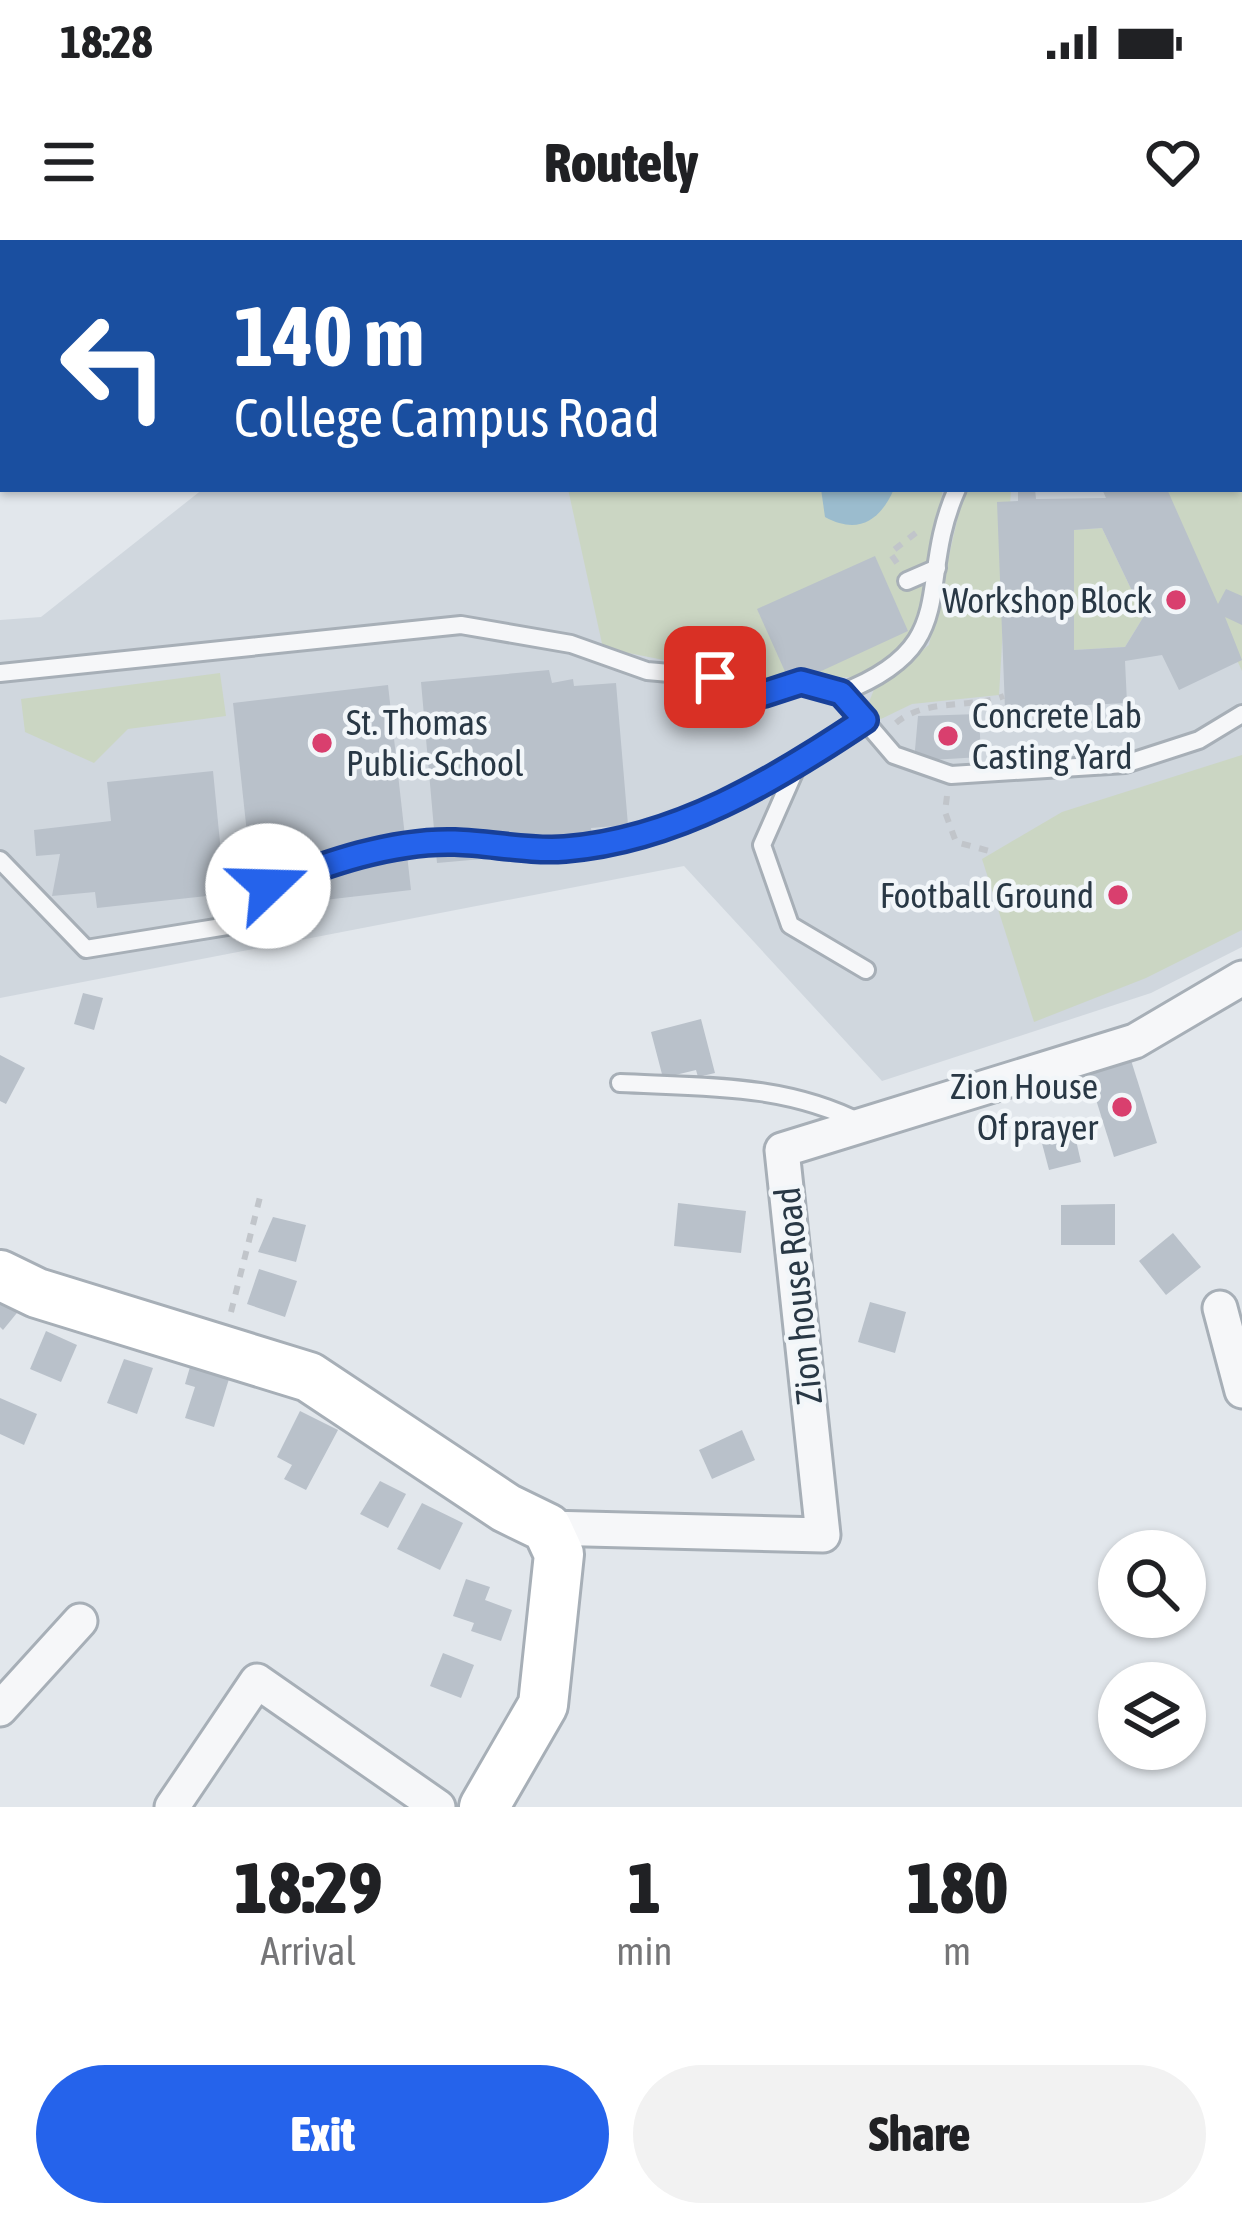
<!DOCTYPE html>
<style>
:root{--surface:#fff;--page:#f2f2f2;--text:#202124;--muted:#757577;--accent:#2563eb}
body{margin:0;font-family:"Asap Condensed",sans-serif;background:var(--page);color:var(--text);height:100vh;display:flex;flex-direction:column;font-size:45px;white-space:nowrap}
*{box-sizing:border-box;margin:0}
p{font-size:39px;color:var(--muted)}
.icon{flex:none;width:66px;height:66px;fill:none;stroke:currentColor;stroke-width:2;stroke-linecap:round;stroke-linejoin:round}
.map{position:relative;height:1567px;overflow:hidden}
.side{display:flex;flex-direction:column;background:var(--surface);flex:1}
.side>*{flex:none}
.hud{position:absolute;left:0px;top:0px;width:1242px;height:252px;box-shadow:0 3px 9px #0004;background:#1a4fa0;color:#fff;overflow:hidden}
.tools{position:absolute;left:1098px;top:1290px;display:grid;gap:24px}
.tools a{display:grid;place-items:center;width:108px;height:108px;border-radius:50%;background:var(--surface);box-shadow:0 3px 9px #0004;font-size:60px}
.pin{position:absolute;display:grid;place-items:center;width:102px;height:102px;color:#fff;margin:-51px;border-radius:24px;box-shadow:0 6px 18px #0006}
.me{position:absolute;width:132px;margin:-66px;rotate:69deg;stroke-linejoin:round;filter:drop-shadow(0 0 9px #0008)}
.turn{display:flex;align-items:center;gap:42px;height:252px;padding:0 36px;font-size:54px}
.turn .icon{width:156px;height:156px;stroke-width:2.5}
.turn b{display:block;font-size:84px;line-height:102px}
.eta{display:flex;justify-content:space-evenly;align-items:center;height:204px;text-align:center}
.eta b{font-size:72px;font-weight:800;line-height:84px}
.button{display:flex;gap:24px;margin-top:auto;padding:24px 36px}
.button a{flex:1;height:138px;border-radius:72px;background:var(--accent);color:#fff;font-size:48px;font-weight:800;line-height:138px;text-align:center}
.button a+a{background:var(--page);color:var(--text)}
.status{display:flex;justify-content:space-between;align-items:center;height:84px;padding:0 60px;background:var(--surface);direction:ltr}
.status svg{height:33px;fill:currentColor}
header{display:flex;justify-content:space-between;align-items:center;height:156px;padding:0 36px;background:var(--surface);font-size:54px;font-weight:800}
.map>svg:first-child{display:block}
.built{fill:#d0d7de}
.green{fill:#cbd6c3}
.water{fill:#9bbcce}
.building{fill:#b9c1ca;fill-rule:evenodd}
.lines{fill:none;stroke-linecap:round;stroke-linejoin:round}
.lane-casing{stroke:#a7afb7;stroke-width:22}
.street-casing{stroke:#a7afb7;stroke-width:39}
.secondary-casing{stroke:#a7afb7;stroke-width:54}
.path{stroke:#c1c5ca;stroke-width:6;stroke-dasharray:9 9;stroke-linecap:butt}
.lane{stroke:#f6f7f9;stroke-width:16}
.street{stroke:#f6f7f9;stroke-width:33}
.secondary{stroke:#fff;stroke-width:48}
.route-casing{stroke:#184099;stroke-width:30}
.route{stroke:#2563eb;stroke-width:21}
.poi-dot{fill:#d93f6e;stroke:#f2f6f9;stroke-width:4.5}
.labels{text-anchor:middle;stroke-width:9;stroke-linejoin:round;paint-order:stroke}
.poi-label{font-size:36px;fill:#293845;stroke:#f2f6f9;text-anchor:end}
.street-label{font-size:36px;fill:#293845;stroke:#f2f6f9}
</style>
<div class="status"><b>18:28</b><svg viewBox="0 0 49 12"><path d="M0 12V9h3v3zM5 12V6h3v6zM10 12V3h3v9zM15 12V0h3v12zM26 1h20v11H26zM47 4h2v5h-2z"/></svg></div>
<header><svg class="icon" aria-label="menu" viewBox="0 0 24 24"><path d="M4 6h16M4 12h16M4 18h16"/></svg>Routely<svg class="icon" aria-label="heart" viewBox="0 0 24 24"><path d="M12 20l-8-8c-3-5 5-10 8-4 3-6 11-1 8 4z"/></svg></header>
<div class="map">
<svg width="1242" height="1567" viewBox="0 0 1242 1567">
<rect width="100%" height="100%" fill="#e2e7ec"/>
<path class="built" d="M483,0H1242V707L1151,753L882,841L684,626L0,758V380L41,377L203,249H1239V3Z"/>
<g class="green">
<path d="M1239,134H1242V431L1159,249H1239Z"/>
<path d="M568,249H943L915,396L858,437L760,439L603,408Z"/>
<path d="M964,249H1011L999,455L912,464L881,479L865,472L875,447L929,405Z"/>
<path d="M1102,288L1144,376L1125,407L1074,410V290Z"/>
<path d="M220,433L226,476L128,489L94,523L25,492L21,459Z"/>
<path d="M1242,515V690L1146,738L1034,782L982,619L1062,572Z"/>
</g>
<g class="water">
<rect x="885" y="0" width="305" height="3"/>
<path d="M821,249H894C880,281 858,295 825,277Z"/>
</g>
<g class="building">
<path d="M1018,249H1035L1036,259L1106,258L1102,249H1167L1218,364L1226,349L1242,356V385L1225,377L1242,420L1179,450L1162,415L1125,421L1127,463L1005,469L997,262L1018,261ZM1102,288L1144,376L1125,407L1074,410V290Z"/>
<path d="M875,316L908,391L791,445L757,369Z"/>
<path d="M549,430L552,443L573,439L574,446L616,443L628,585L591,588L593,609L437,623L421,442Z"/>
<path d="M388,445L411,650L255,668L233,463Z"/>
<path d="M979,474L981,517L914,521L918,476Z"/>
<path d="M213,531L225,654L97,668L95,652L52,656L60,614L36,616L34,590L111,581L107,542Z"/>
<path d="M83,753L103,758L94,790L74,784Z"/>
<path d="M701,779L715,833L698,837L696,830L663,838L651,792Z"/>
<path d="M0,815L25,828L6,864L0,861Z"/>
<path d="M1130,817L1157,903L1114,917L1087,831Z"/>
<path d="M1072,883L1081,922L1049,930L1039,892Z"/>
<path d="M678,963L746,971L741,1013L674,1006Z"/>
<path d="M1115,964V1005H1061V965Z"/>
<path d="M273,977L306,985L296,1022L258,1012Z"/>
<path d="M1173,993L1201,1027L1166,1055L1139,1021Z"/>
<path d="M259,1029L297,1041L285,1077L247,1064Z"/>
<path d="M0,1052L21,1068L3,1090L0,1087Z"/>
<path d="M870,1062L906,1072L895,1113L858,1102Z"/>
<path d="M46,1091L77,1105L61,1142L30,1129Z"/>
<path d="M124,1119L153,1128L137,1174L107,1163Z"/>
<path d="M190,1127L229,1139L214,1187L185,1178L195,1147L185,1144Z"/>
<path d="M0,1158L37,1174L24,1205L0,1194Z"/>
<path d="M300,1171L338,1190L306,1250L284,1239L292,1225L277,1217Z"/>
<path d="M742,1190L755,1220L712,1239L699,1210Z"/>
<path d="M380,1241L406,1254L388,1288L360,1274Z"/>
<path d="M422,1263L463,1283L440,1330L397,1309Z"/>
<path d="M466,1339L490,1347L485,1360L512,1370L501,1401L471,1391L474,1383L453,1376Z"/>
<path d="M443,1413L474,1425L461,1458L430,1446Z"/>
</g>
<g class="lines">
<defs>
<g id="lane">
<path d="M907,341L937,328"/>
<path d="M0,433L461,385L571,404L647,431L715,437L764,454L801,442L841,453C965,405 914,345 957,249"/>
<path d="M841,453L894,515L951,535L1125,524L1199,500L1242,474"/>
<path d="M796,528L762,605L790,685L866,730"/>
<path d="M0,620L86,709L265,680L268,646C326,624 392,600 455,602C491,603 529,612 565,609C676,600 774,541 864,480"/>
<path d="M620,843C705,847 787,844 863,884"/>
</g>
<g id="street">
<path d="M1222,0V3"/>
<path d="M846,3V0"/>
<path d="M1239,90L1242,92"/>
<path d="M1220,1068L1242,1151"/>
<path d="M547,1288L823,1295L782,910L1135,801L1242,738"/>
<path d="M0,1469L80,1381"/>
<path d="M172,1567L257,1441L438,1567"/>
</g>
<path id="secondary" d="M0,1035L37,1053L309,1137L506,1268L547,1288L559,1314L543,1465L484,1567"/>
</defs>
<use href="#lane" class="lane-casing"/>
<use href="#street" class="street-casing"/>
<use href="#secondary" class="secondary-casing"/>
<g class="path">
<path d="M897,323L890,313L922,288"/>
<path d="M896,483C925,458 969,469 1004,456"/>
<path d="M947,556L945,572L956,602L993,612"/>
<path d="M231,1072L260,957"/>
</g>
<use href="#lane" class="lane"/>
<use href="#street" class="street"/>
<use href="#secondary" class="secondary"/>
</g>
<g class="lines">
<defs>
<path id="route" d="M268,646C326,624 392,600 455,602C491,603 529,612 565,609C676,600 774,541 865,480L841,453L801,442L764,454L715,437"/>
</defs>
<use href="#route" class="route-casing"/>
<use href="#route" class="route"/>
</g>
<g class="poi-dot">
<circle cx="1176" cy="360" r="12"/>
<circle cx="948" cy="496" r="12"/>
<circle cx="322" cy="503" r="12"/>
<circle cx="1118" cy="655" r="12"/>
<circle cx="1122" cy="867" r="12"/>
</g>
<g class="labels">
<g class="poi-label">
<text x="1152" y="373">Workshop Block</text>
<text x="972" y="488" text-anchor="start">Concrete Lab<tspan x="972" dy="41">Casting Yard</tspan></text>
<text x="346" y="495" text-anchor="start">St. Thomas<tspan x="346" dy="41">Public School</tspan></text>
<text x="1094" y="668">Football Ground</text>
<text x="1098" y="859">Zion House<tspan x="1098" dy="41">Of prayer</tspan></text>
</g>
<g class="street-label">
<text transform="translate(798 1056) rotate(-96)" y="13">Zion house Road</text>
</g>
</g>
</svg>
<div class="tools">
<a><svg class="icon" aria-label="search" viewBox="0 0 24 24"><circle cx="10" cy="10" r="6"/><path d="M15 15l6 6"/></svg></a>
<a><svg class="icon" aria-label="layers" viewBox="0 0 24 24"><path d="M12 4l9 5-9 5-9-5zM3 14l9 5 9-5"/></svg></a>
</div>
<div class="pin" style="left:715px;top:437px;background:#d93025"><svg class="icon" aria-label="arrive" viewBox="0 0 24 24"><path d="M6 21V4h12l-3 4 3 4H6"/></svg></div>
<svg class="me" style="left:268px;top:646px" viewBox="-20 -20 40 40"><circle r="19" fill="#fff"/><path d="M0-13L10 11 0 6-10 11z" fill="#2563eb"/></svg>
<div class="hud">
<div class="turn"><svg class="icon" aria-label="left" viewBox="0 0 24 24"><path d="M17 20v-9H6M10 6l-5 5 5 5"/></svg><div><b>140 m</b>College Campus Road</div></div>
</div>
</div>
<section class="side">
<div class="eta">
<div><b>18:29</b><p>Arrival</p></div>
<div><b>1</b><p>min</p></div>
<div><b>180</b><p>m</p></div>
</div>
<div class="button"><a>Exit</a><a>Share</a></div>
</section>
